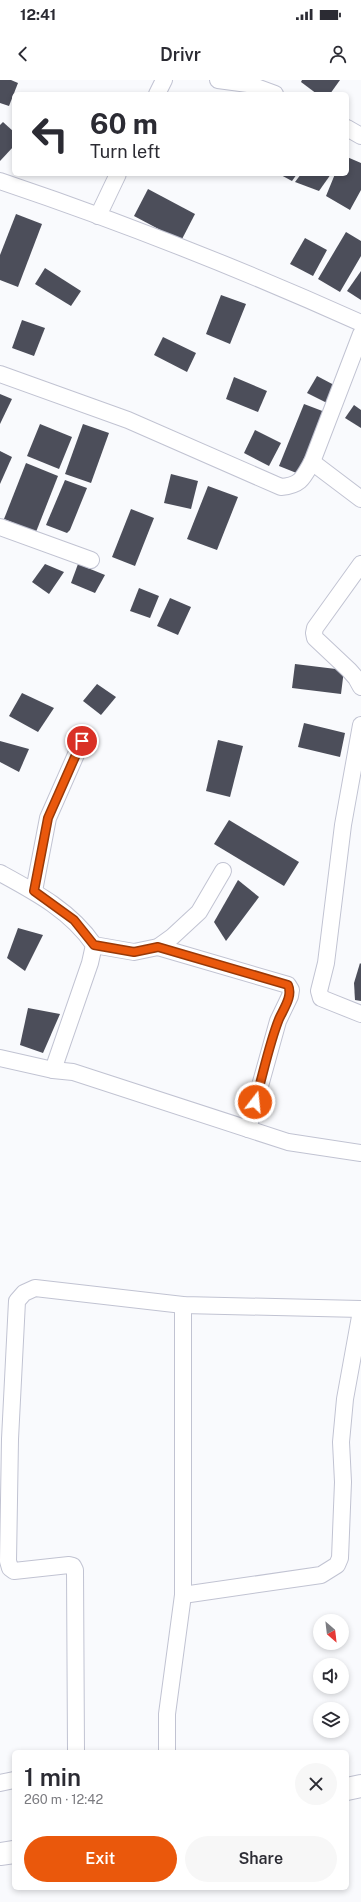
<!DOCTYPE html>
<meta charset="utf-8">
<style>
:root{--surface:#fff;--page:#f7f7f7;--text:#2b2b33;--muted:#7c7c81;--accent:#ea580c}
body{margin:0;font-family:"Public Sans",sans-serif;background:var(--page);color:var(--text);height:100vh;display:flex;flex-direction:column;font-size:15px;white-space:nowrap}
*{box-sizing:border-box;margin:0}
p{font-size:13px;color:var(--muted)}
.icon{flex:none;width:22px;height:22px;fill:none;stroke:currentColor;stroke-width:2;stroke-linecap:round;stroke-linejoin:round}
.map{position:relative;flex:1;overflow:hidden}
.side{position:absolute;left:12px;top:1670px;width:337px;height:140px;display:flex;flex-direction:column;background:var(--surface);border-radius:6px;box-shadow:0 2px 6px #0003}
.side>*{flex:none}
.banner{position:absolute;left:12px;top:12px;width:337px;height:84px;border-radius:6px;box-shadow:0 2px 6px #0003;background:#fff;color:var(--text);overflow:hidden}
.needle{width:26px;rotate:152deg}
.fabs{position:absolute;left:313px;top:1534px;display:grid;gap:8px}
.fabs a{display:grid;place-items:center;width:36px;height:36px;border-radius:50%;background:var(--surface);box-shadow:0 2px 6px #0003;font-size:20px}
.pin{position:absolute;display:grid;place-items:center;width:34px;height:34px;color:#fff;margin:-17px;border:2px solid #fff;border-radius:50%;box-shadow:0 1px 4px #0007}
.me{position:absolute;width:44px;margin:-22px;rotate:16deg;stroke-linejoin:round;filter:drop-shadow(0 0 3px #0008)}
.turn{display:flex;align-items:center;gap:14px;height:84px;padding:0 12px;font-size:18px}
.turn .icon{width:52px;height:52px;stroke-width:2.5}
.turn b{display:block;font-size:28px;line-height:34px}
.round{display:grid;place-items:center;flex:none;width:42px;height:42px;border-radius:21px;background:var(--page)}
.summary{display:flex;align-items:center;justify-content:space-between;height:68px;padding:0 12px}
h1{font-size:24px;font-weight:600;line-height:30px}
.button{display:flex;gap:8px;margin-top:auto;padding:8px 12px}
.button a{flex:1;height:46px;border-radius:24px;background:var(--accent);color:#fff;font-size:16px;font-weight:600;line-height:46px;text-align:center}
.button a+a{background:var(--page);color:var(--text)}
.status{display:flex;justify-content:space-between;align-items:center;height:28px;padding:0 20px;background:var(--surface);direction:ltr}
.status svg{height:11px;fill:currentColor}
header{display:flex;justify-content:space-between;align-items:center;height:52px;padding:0 12px;background:var(--surface);font-size:18px;font-weight:600}
.map>svg:first-child{display:block}
.building{fill:#4c4e5a}
.lines{fill:none;stroke-linecap:round;stroke-linejoin:round}
.minor-casing{stroke:#c1c3d2;stroke-width:18}
.highway-casing{stroke:#c1c3d2;stroke-width:24}
.minor{stroke:#fff;stroke-width:16}
.highway{stroke:#fff;stroke-width:22}
.route-casing{stroke:#983908;stroke-width:10}
.route{stroke:#ea580c;stroke-width:7}
</style>
<div class="status"><b>12:41</b><svg viewBox="0 0 49 12"><path d="M0 12V9h3v3zM5 12V6h3v6zM10 12V3h3v9zM15 12V0h3v12zM26 1h20v11H26zM47 4h2v5h-2z"/></svg></div>
<header><svg class="icon" aria-label="back" viewBox="0 0 24 24"><path d="M15 5l-7 7 7 7"/></svg>Drivr<svg class="icon" aria-label="person" viewBox="0 0 24 24"><circle cx="12" cy="8" r="4"/><path d="M4 21q1-7 8-7t8 7"/></svg></header>
<div class="map">
<svg width="361" height="1822" viewBox="0 0 361 1822">
<rect width="100%" height="100%" fill="#f9fafd"/>
<g class="building">
<path d="M0,0H11L18,3L9,26L0,23Z"/>
<path d="M302,0H340L330,14H317L301,2Z"/>
<path d="M3,42L14,52V66L0,81V45Z"/>
<path d="M347,77L361,83V110L350,130L326,116L335,94H347Z"/>
<path d="M279,94H297L292,101Z"/>
<path d="M301,94H331L319,111L295,102Z"/>
<path d="M148,109L195,134L181,161L134,136Z"/>
<path d="M16,134L42,144L18,207L0,200V175Z"/>
<path d="M346,152L361,161V176L340,212L318,199Z"/>
<path d="M305,158L327,170L313,196L290,184Z"/>
<path d="M45,188L81,211L71,226L35,204Z"/>
<path d="M361,191V220L347,211Z"/>
<path d="M221,215L246,224L230,264L206,254Z"/>
<path d="M22,240L45,248L34,276L12,268Z"/>
<path d="M163,257L196,273L187,292L154,275Z"/>
<path d="M317,296L336,306L327,323L307,313Z"/>
<path d="M234,297L267,311L258,332L226,319Z"/>
<path d="M0,314L12,319L0,344Z"/>
<path d="M304,324L325,332L299,394L279,386Z"/>
<path d="M354,325L361,330V348L345,338Z"/>
<path d="M40,344L72,357L59,389L27,376Z"/>
<path d="M83,344L109,353L91,403L65,394Z"/>
<path d="M255,350L281,363L269,386L244,373Z"/>
<path d="M0,371L12,377L0,404Z"/>
<path d="M26,383L58,396L36,452L4,439Z"/>
<path d="M171,394L198,401L191,429L164,423Z"/>
<path d="M65,400L87,408L70,450L67,453L46,445Z"/>
<path d="M208,406L238,417L217,470L187,459Z"/>
<path d="M131,429L154,438L135,486L112,477Z"/>
<path d="M45,484L64,492L49,514L32,502Z"/>
<path d="M78,484L105,495L95,513L71,503Z"/>
<path d="M139,508L159,516L150,538L130,531Z"/>
<path d="M170,518L191,527L178,555L157,546Z"/>
<path d="M295,584L344,590L341,614L292,608Z"/>
<path d="M97,604L116,617L101,635L83,621Z"/>
<path d="M22,613L54,628L38,652L9,636Z"/>
<path d="M304,643L345,653L340,677L298,667Z"/>
<path d="M218,660L243,666L230,717L206,711Z"/>
<path d="M0,661L29,669L19,692L0,682Z"/>
<path d="M229,740L299,782L284,806L214,764Z"/>
<path d="M238,800L259,817L226,861L214,842Z"/>
<path d="M18,848L43,855L25,891L7,878Z"/>
<path d="M360,883L361,884V921L355,920L354,903Z"/>
<path d="M28,928L60,934L43,973L20,965Z"/>
</g>
<g class="lines">
<defs>
<g id="minor">
<path d="M218,0L248,4L275,14"/>
<path d="M157,14L164,0"/>
<path d="M347,48L361,56"/>
<path d="M0,101C122,142 243,190 361,243"/>
<path d="M98,136L118,94"/>
<path d="M0,294L128,340L281,407C301,405 303,398 312,382L361,254"/>
<path d="M312,382L361,419"/>
<path d="M0,447L91,480"/>
<path d="M361,484L315,548L314,553L315,558L349,590L356,598L361,607"/>
<path d="M361,645L343,745L326,883L319,911L321,918L361,934"/>
<path d="M0,793C35,812 71,831 94,865L90,883L53,990"/>
<path d="M34,811L48,738L82,661"/>
<path d="M94,865L134,872L158,867L172,857L199,832L223,791"/>
<path d="M158,867L288,905L291,910L290,916L278,941L248,1049"/>
<path d="M0,978L53,990L73,992L288,1062L361,1073"/>
<path d="M183,1515L321,1495L337,1485L340,1478L343,1402L341,1362L345,1319L361,1231"/>
<path d="M76,1672L75,1490L73,1486L69,1485L14,1491L10,1488L8,1481L10,1359L17,1221L24,1213L35,1208L183,1225L361,1229"/>
<path d="M167,1672V1634L183,1515V1225"/>
<path d="M0,1703L14,1700"/>
</g>
<g id="highway">
<path d="M347,1709L361,1706"/>
<path d="M0,1774L14,1772"/>
</g>
</defs>
<use href="#minor" class="minor-casing"/>
<use href="#highway" class="highway-casing"/>
<use href="#minor" class="minor"/>
<use href="#highway" class="highway"/>
</g>
<g class="lines">
<defs>
<path id="route" d="M82,661L48,738L34,811L74,840L94,865L134,872L158,867L288,905C293,916 284,928 279,939C269,964 263,995 255,1022"/>
</defs>
<use href="#route" class="route-casing"/>
<use href="#route" class="route"/>
</g>
</svg>
<div class="fabs">
<a><svg class="needle" viewBox="-14 -14 28 28"><path d="M0-13l5 13h-10z" fill="#e53935"/><path d="M0 13l5-13h-10z" fill="#7c7c81"/></svg></a>
<a><svg class="icon" aria-label="sound" viewBox="0 0 24 24"><path d="M4 9h4l5-4v14l-5-4H4zM17 9q2 3 0 6"/></svg></a>
<a><svg class="icon" aria-label="layers" viewBox="0 0 24 24"><path d="M12 4l9 5-9 5-9-5zM3 14l9 5 9-5"/></svg></a>
</div>
<div class="pin" style="left:82px;top:661px;background:#d93025"><svg class="icon" aria-label="arrive" viewBox="0 0 24 24"><path d="M6 21V4h12l-3 4 3 4H6"/></svg></div>
<svg class="me" style="left:255px;top:1022px" viewBox="-20 -20 40 40"><circle r="17" fill="#ea580c" stroke="#fff" stroke-width="3"/><path d="M0-11L8 9 0 5-8 9z" fill="#fff"/></svg>
<div class="banner">
<div class="turn"><svg class="icon" aria-label="left" viewBox="0 0 24 24"><path d="M17 20v-9H6M10 6l-5 5 5 5"/></svg><div><b>60 m</b>Turn left</div></div>
</div>
<section class="side">
<div class="summary"><div><h1>1 min</h1><p>260 m · 12:42</p></div><a class="round"><svg class="icon" aria-label="close" viewBox="0 0 24 24"><path d="M6 6l12 12M18 6L6 18"/></svg></a></div>
<div class="button"><a>Exit</a><a>Share</a></div>
</section>
</div>
